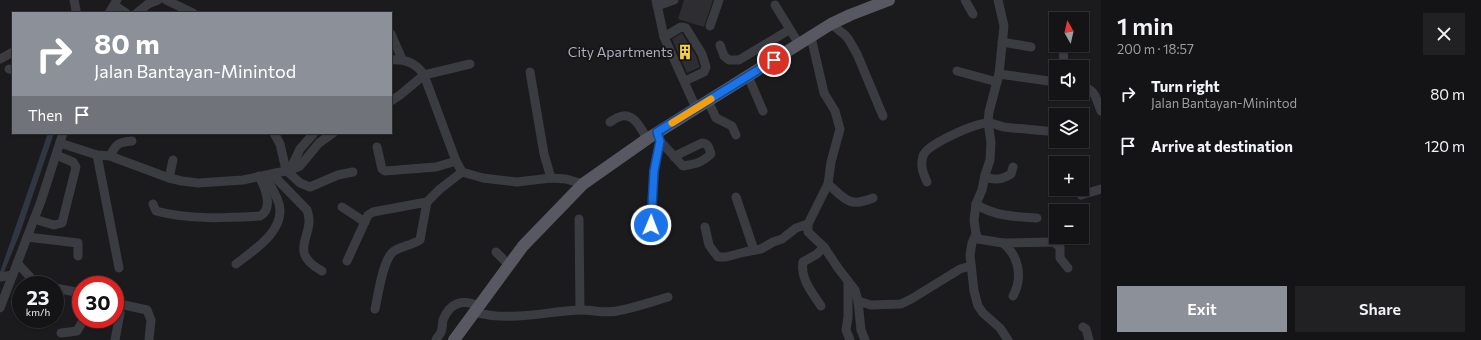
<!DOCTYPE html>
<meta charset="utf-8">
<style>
:root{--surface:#141416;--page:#212123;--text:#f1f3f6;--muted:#9d9ea1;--line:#333335;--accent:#8c9099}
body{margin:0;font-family:Commissioner,sans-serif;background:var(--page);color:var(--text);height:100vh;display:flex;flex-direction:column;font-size:15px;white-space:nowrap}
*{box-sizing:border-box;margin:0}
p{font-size:13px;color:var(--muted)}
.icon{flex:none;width:22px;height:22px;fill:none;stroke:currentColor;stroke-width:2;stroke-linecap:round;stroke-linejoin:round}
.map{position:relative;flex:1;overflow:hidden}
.details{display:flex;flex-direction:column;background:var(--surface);width:380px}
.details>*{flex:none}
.banner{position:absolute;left:12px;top:12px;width:380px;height:122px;border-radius:0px;box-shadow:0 1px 3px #0004,0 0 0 1px var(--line);background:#8c9099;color:#fff;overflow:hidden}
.needle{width:26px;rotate:352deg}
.tools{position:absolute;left:1049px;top:12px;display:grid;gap:8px}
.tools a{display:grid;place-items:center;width:40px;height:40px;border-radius:0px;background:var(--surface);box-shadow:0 1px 3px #0004,0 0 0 1px var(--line);font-size:20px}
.speed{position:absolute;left:12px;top:276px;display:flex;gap:8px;font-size:20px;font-weight:700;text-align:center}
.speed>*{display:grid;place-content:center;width:52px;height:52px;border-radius:50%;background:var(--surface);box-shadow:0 1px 3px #0004,0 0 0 1px var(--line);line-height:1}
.speed small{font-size:10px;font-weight:400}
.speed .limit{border:6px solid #d22;background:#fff;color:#111}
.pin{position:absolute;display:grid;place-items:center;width:34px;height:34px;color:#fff;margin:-17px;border:2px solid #fff;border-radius:50%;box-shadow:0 1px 4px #0007}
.me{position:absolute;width:44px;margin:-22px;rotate:1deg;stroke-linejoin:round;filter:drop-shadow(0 0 3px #0008)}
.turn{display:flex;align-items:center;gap:14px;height:84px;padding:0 16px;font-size:18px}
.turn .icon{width:52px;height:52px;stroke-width:2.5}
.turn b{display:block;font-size:28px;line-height:34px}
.then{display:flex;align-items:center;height:38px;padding:0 16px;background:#0003;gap:8px;font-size:15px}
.round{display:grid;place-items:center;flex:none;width:42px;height:42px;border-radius:0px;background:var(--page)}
.summary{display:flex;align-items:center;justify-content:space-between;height:68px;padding:0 16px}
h1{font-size:24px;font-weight:600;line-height:30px}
.cta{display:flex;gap:8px;margin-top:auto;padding:8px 16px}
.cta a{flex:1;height:46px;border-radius:0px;background:var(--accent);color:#fff;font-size:16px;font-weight:600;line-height:46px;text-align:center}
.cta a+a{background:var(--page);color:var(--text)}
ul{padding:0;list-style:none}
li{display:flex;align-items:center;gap:12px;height:52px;padding:0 16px}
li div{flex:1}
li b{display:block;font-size:15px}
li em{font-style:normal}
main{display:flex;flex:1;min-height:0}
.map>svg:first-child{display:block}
.water{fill:#303742}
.building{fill:#2e2d31}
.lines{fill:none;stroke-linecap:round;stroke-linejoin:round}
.minor{stroke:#3b3b42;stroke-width:9}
.major{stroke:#575861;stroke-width:12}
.route-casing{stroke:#114b97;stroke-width:10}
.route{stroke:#1a73e8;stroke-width:7}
.slow{stroke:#f59e0b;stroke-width:7}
.labels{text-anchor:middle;stroke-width:4;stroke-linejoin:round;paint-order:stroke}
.poi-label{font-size:14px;fill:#adafbc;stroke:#161518;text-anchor:end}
</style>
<main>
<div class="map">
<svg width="1101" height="340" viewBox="0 0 1101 340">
<rect width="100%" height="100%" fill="#1b1a1d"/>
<path class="water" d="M48,133H54L20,233L0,282V272Z"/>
<g class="building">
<path d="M684,0H713L704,27L678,19Z"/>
<path d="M682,33L696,56L700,67L687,73L672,39Z"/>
</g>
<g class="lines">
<g class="minor">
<path d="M74,0L76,10L75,13"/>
<path d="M166,0L193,13"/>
<path d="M656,0L664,37L696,108"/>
<path d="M965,0L973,14"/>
<path d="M998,0L1004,26L999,74L989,112L988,122L991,142L990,160L985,175L982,190L976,204L974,220L976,234L972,243L970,255L974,291L978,306L983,313L1000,328L1008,340"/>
<path d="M114,5L126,13"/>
<path d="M775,5L799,44"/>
<path d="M657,6L674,0"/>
<path d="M109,13L117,0"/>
<path d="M137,13L148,4L158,0"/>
<path d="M831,24L845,35L849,40L857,54L883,116"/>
<path d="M710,26L719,0"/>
<path d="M391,34L402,59"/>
<path d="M664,37L681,27L686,28L702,54L706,67L704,72L685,81"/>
<path d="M811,37L824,93L835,111L840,129L831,162L828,184L808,224V232L824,247L838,268L855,290L858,301L861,330L865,340"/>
<path d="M1002,42L1031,47"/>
<path d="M720,45L724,56L729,60H739L789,30"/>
<path d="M1063,45L1064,67"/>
<path d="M0,59L13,52"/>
<path d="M391,60C406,59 416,63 424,75L456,161L462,172L483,178L517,182L551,178L566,179L583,184"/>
<path d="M9,69L13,70"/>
<path d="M957,71L997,82"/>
<path d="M530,72L544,154L551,178"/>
<path d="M999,74L1056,82"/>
<path d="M748,76L763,111"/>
<path d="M1082,86C1096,90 1096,99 1101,111"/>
<path d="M391,101L400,95L424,75L470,64"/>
<path d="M708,101L716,118L732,126L736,135"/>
<path d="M610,122C613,120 618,117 622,116C634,113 642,130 647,139"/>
<path d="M274,133L280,144L286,170L300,183L310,187L338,175L353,172"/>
<path d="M660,141L683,166C696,164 701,163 711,154C709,148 708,143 702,143L679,154L674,157"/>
<path d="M60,143L97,155L110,156L169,178L182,181L198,183L243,180L290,170L300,166L319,143L333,133"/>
<path d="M377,147L382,169L385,171L436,167L456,161"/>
<path d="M97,155L119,268"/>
<path d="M110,156C116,144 118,142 132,141"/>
<path d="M290,170L300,149L314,133"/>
<path d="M272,174L307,210C317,235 285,251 322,271"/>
<path d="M985,175L988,178C998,180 1003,179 1011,174L1013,167"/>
<path d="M169,178L173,160"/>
<path d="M927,182C923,173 920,166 923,156C927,144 974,124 987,123C992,122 999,126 1004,127C1021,129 1039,130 1056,132"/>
<path d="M828,184C845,199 849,208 873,198"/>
<path d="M1081,195L1101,189"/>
<path d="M736,197L754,250"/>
<path d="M153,204L156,211C189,220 225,218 260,216C274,209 265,187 259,176"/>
<path d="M976,204C993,216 1017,217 1037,218"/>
<path d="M342,207L365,222"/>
<path d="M34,219L54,225L62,223L76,167L73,162L56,155"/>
<path d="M579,219L580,310"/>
<path d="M651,225L654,171L660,141L659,137"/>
<path d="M705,227L709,245L714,252L718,257H726L745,252L761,249L773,242L782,239L796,228L808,224"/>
<path d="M976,234L978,239L1003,243L1054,242L1060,247V258L1068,268"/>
<path d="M27,237L78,243V256"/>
<path d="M1003,243C1019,256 1023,278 1013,296"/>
<path d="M496,252L508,264"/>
<path d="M347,261L368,215L373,212L427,202"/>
<path d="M17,263L32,279L44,285"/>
<path d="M236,264C254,250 286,230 279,204C276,194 271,186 266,178"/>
<path d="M0,277L13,275"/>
<path d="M848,281V317L846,330L850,340"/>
<path d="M55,288L81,293"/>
<path d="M858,301L871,305L901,304L913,298L960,269L971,266"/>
<path d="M115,303L147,310L151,320L149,340"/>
<path d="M821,306C812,292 800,279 803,262L817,254L824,247"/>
<path d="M0,308L41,201L63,133"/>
<path d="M375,309C378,296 383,258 394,251C402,246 412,245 420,240L427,202L440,189L462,172"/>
<path d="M475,312C506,322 545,312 578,310C591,309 604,314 617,311C634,308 651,302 668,297"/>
<path d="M1083,327L1086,329L1089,340"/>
<path d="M61,333L77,331L84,319"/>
<path d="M115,340L120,313L118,303"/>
<path d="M436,340C437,337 440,335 441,332C443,328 442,324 443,320C450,302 463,299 479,306"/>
</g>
<path class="major" d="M454,340L523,246L583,184L647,139L831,24L850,15L889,0"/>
</g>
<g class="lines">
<defs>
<path id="route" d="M651,225L654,171L660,141L657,132L774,60"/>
</defs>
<use href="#route" class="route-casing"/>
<use href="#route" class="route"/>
<path class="slow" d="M672,123L711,99"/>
</g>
<defs>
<symbol id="building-bare" viewBox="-9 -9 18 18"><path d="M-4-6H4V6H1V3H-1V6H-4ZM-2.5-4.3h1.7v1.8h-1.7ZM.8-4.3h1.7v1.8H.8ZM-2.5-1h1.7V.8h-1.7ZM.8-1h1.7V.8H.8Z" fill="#f6d139" stroke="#161518" stroke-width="2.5" paint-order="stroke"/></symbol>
</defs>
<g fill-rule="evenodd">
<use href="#building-bare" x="674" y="41" width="22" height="22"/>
</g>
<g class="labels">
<g class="poi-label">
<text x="673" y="57">City Apartments</text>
</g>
</g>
</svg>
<div class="tools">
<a><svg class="needle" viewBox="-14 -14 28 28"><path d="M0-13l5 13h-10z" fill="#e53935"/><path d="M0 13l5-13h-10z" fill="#9d9ea1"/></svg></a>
<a><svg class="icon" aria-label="sound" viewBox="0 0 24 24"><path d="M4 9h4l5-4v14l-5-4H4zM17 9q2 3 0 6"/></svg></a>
<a><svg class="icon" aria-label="layers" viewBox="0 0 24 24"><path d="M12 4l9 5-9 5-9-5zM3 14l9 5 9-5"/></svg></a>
<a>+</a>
<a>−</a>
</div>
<div class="speed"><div>23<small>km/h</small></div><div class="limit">30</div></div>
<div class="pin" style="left:774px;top:60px;background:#d93025"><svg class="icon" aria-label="arrive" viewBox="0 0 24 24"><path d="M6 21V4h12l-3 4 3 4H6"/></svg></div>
<svg class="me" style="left:651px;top:225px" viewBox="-20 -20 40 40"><circle r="17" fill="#1a73e8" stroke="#fff" stroke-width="3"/><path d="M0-11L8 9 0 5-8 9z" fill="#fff"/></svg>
<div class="banner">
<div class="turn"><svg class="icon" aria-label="right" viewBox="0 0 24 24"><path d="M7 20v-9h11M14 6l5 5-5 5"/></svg><div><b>80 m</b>Jalan Bantayan-Minintod</div></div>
<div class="then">Then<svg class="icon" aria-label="arrive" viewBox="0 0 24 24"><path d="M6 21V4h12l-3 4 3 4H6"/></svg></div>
</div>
</div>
<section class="details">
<div class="summary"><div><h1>1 min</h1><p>200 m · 18:57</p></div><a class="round"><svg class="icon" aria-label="close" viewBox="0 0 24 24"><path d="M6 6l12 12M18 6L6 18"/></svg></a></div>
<ul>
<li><svg class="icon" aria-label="right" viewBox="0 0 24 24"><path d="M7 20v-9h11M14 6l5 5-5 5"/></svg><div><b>Turn right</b><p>Jalan Bantayan-Minintod</p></div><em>80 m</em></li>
<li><svg class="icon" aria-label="arrive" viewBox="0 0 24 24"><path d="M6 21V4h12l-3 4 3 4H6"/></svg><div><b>Arrive at destination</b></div><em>120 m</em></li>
</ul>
<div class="cta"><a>Exit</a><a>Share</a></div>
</section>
</main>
